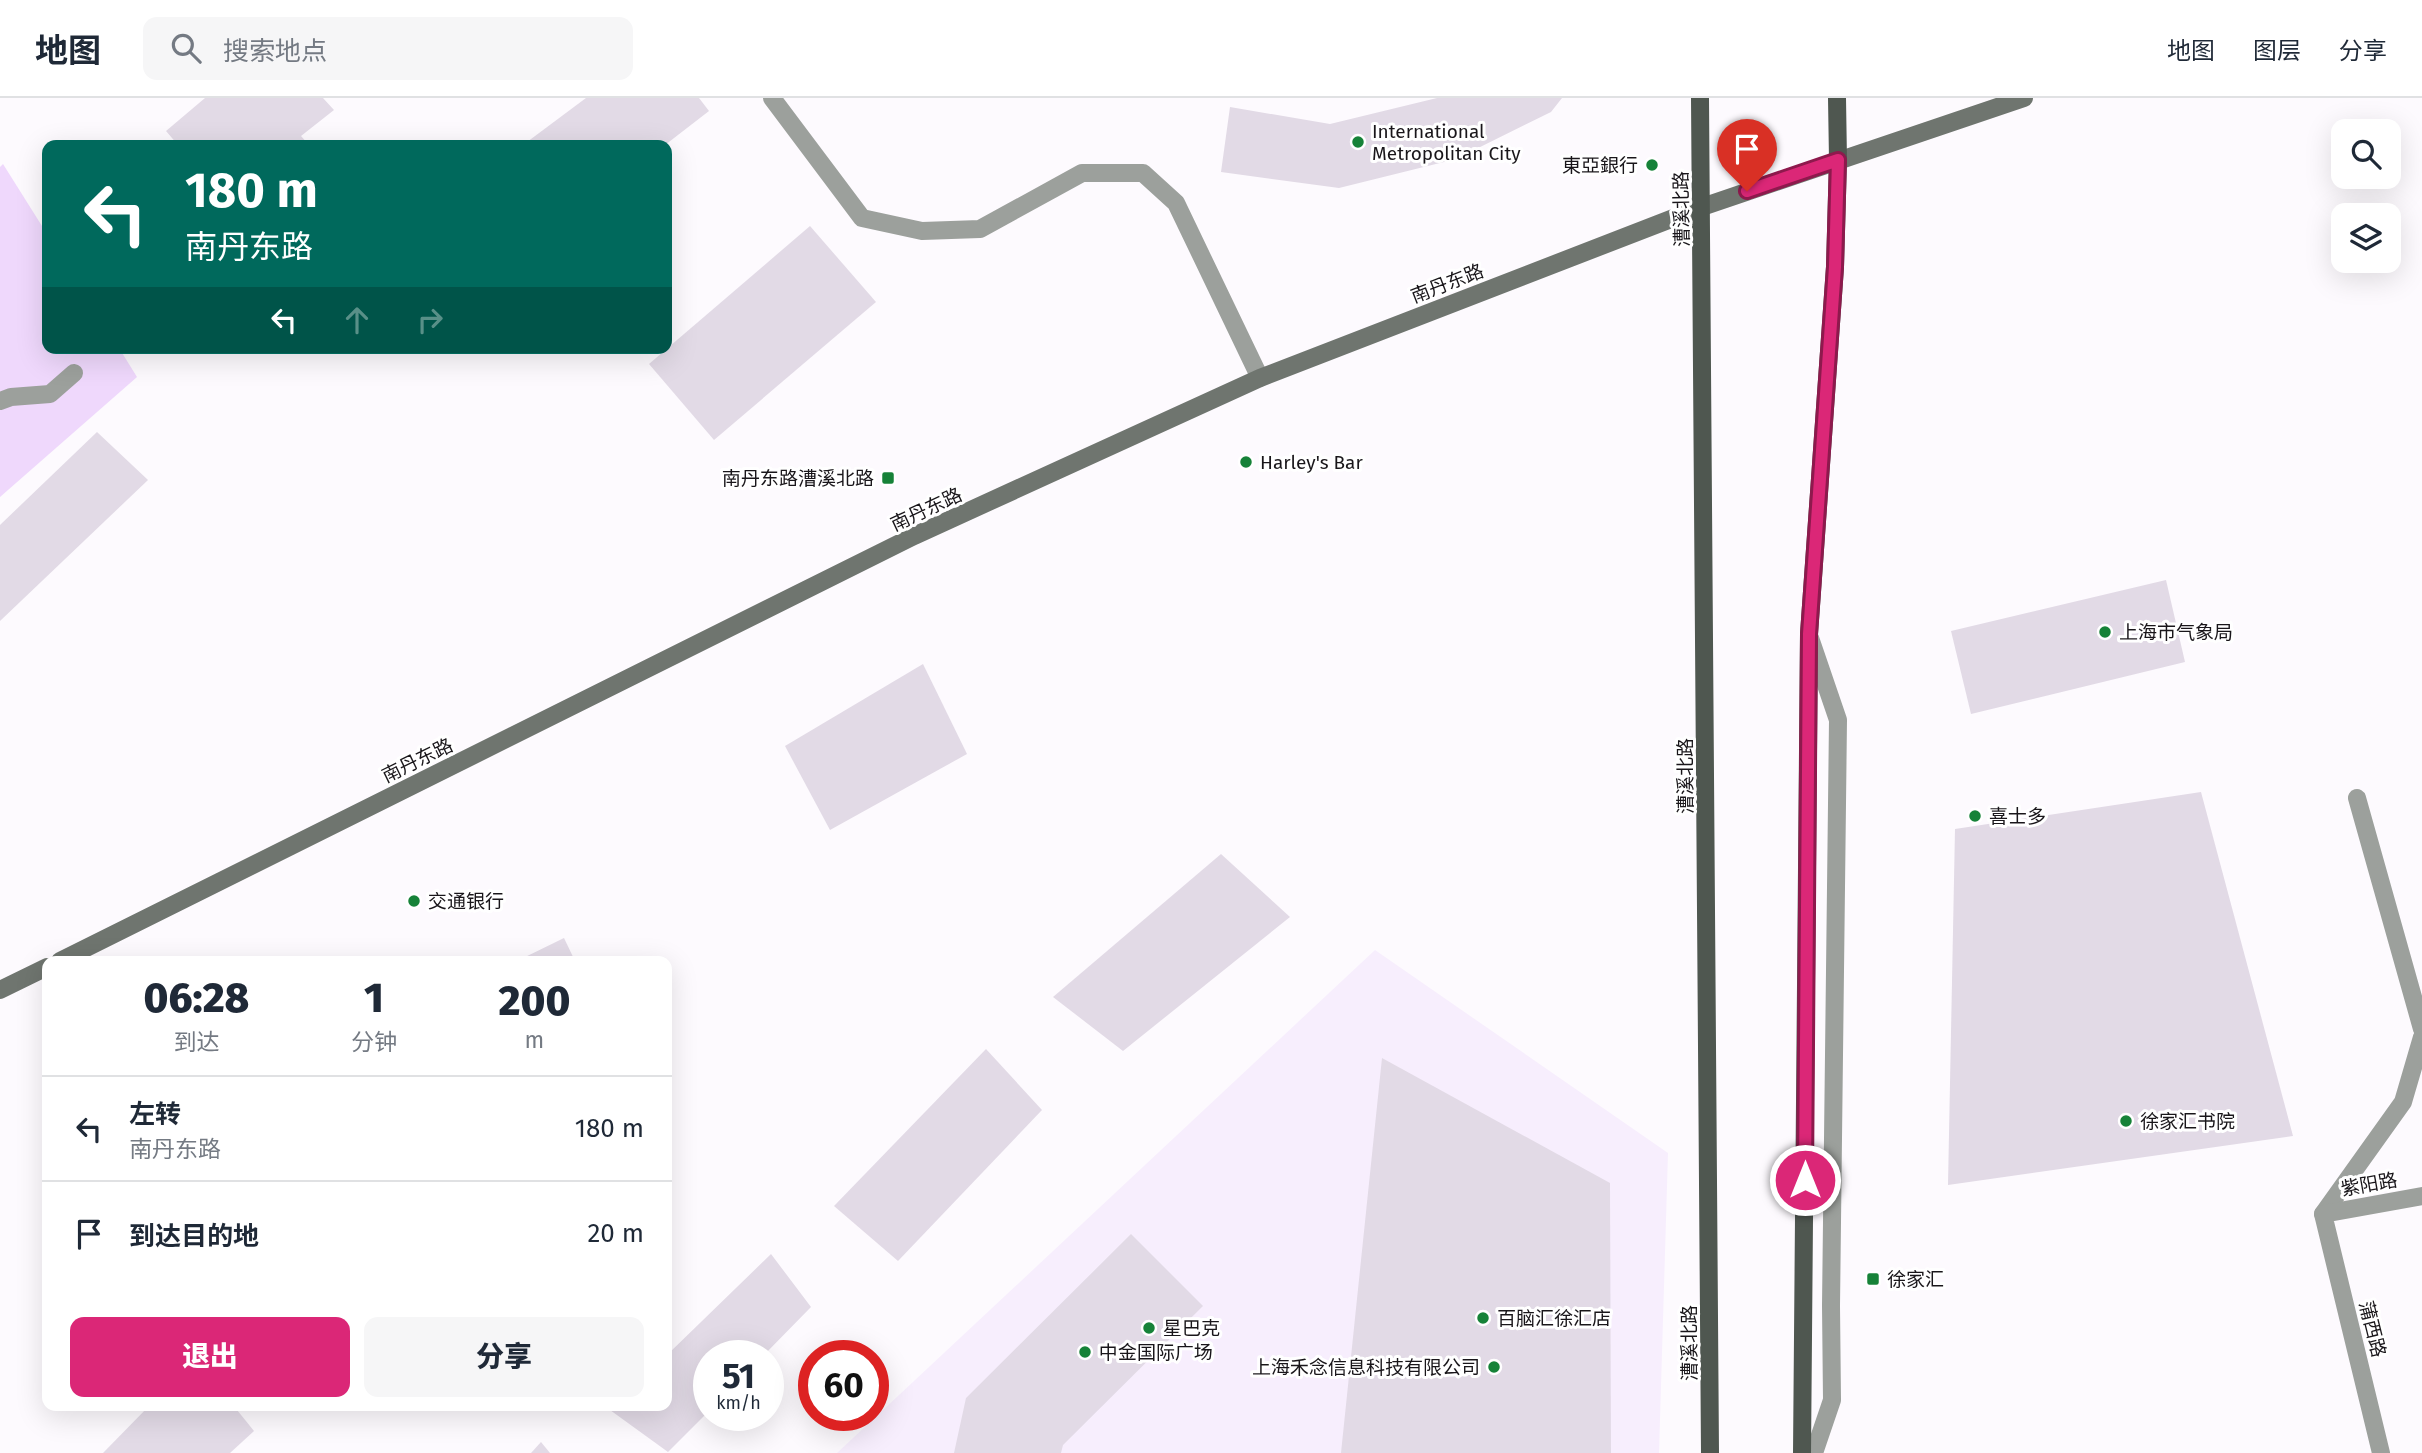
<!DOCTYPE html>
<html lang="zh">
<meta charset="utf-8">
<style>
:root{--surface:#fff;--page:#f6f6f7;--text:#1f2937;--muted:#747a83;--line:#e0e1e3;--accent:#db2777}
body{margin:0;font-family:"Fira Sans","Noto Sans SC",sans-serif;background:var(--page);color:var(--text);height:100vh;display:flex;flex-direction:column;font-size:26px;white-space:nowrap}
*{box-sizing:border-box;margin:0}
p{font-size:23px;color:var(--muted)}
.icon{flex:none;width:38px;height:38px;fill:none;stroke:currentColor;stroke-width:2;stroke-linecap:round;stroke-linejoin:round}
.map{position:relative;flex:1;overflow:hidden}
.panel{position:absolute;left:42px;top:858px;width:630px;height:455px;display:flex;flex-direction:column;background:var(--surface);border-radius:14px;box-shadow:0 7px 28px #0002}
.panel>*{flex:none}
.hud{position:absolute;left:42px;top:42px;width:630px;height:214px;border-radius:14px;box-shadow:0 7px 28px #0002;background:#00695c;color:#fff;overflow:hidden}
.buttons{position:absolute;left:2331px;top:21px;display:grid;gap:14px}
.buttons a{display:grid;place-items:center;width:70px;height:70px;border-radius:14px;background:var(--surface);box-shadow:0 7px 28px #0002;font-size:35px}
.speed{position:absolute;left:693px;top:1242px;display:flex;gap:14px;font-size:35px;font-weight:700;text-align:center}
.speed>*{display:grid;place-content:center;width:91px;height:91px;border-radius:50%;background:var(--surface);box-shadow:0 7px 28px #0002;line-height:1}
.speed small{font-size:18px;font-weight:400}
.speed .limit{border:10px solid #d22;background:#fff;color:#111}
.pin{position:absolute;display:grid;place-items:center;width:60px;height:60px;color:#fff;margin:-72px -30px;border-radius:50% 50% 50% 0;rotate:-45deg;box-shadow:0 0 7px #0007}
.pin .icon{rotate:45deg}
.me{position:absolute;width:77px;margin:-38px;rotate:0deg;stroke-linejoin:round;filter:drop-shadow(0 0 5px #0008)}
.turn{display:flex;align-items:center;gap:24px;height:147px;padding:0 28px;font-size:32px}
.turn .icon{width:91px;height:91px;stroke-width:2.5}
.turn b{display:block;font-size:49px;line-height:60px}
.lanes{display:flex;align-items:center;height:66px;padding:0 28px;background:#0003;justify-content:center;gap:35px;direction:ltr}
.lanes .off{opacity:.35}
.eta{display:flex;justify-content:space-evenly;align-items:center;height:119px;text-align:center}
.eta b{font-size:42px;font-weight:800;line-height:49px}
.action{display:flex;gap:14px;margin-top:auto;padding:14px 28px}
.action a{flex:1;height:80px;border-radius:14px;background:var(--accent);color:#fff;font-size:28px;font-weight:800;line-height:80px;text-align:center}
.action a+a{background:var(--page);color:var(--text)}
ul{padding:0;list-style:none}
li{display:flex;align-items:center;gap:21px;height:105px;padding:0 28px;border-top:2px solid var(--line)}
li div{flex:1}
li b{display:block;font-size:26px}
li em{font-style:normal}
header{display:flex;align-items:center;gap:42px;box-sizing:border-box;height:98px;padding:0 35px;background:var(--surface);border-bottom:2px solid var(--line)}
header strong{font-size:33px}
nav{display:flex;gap:38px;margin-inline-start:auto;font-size:24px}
.search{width:490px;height:63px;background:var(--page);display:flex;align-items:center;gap:18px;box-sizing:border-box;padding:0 24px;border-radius:14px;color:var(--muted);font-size:26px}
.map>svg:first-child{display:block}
.built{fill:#f7eefd}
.green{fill:#efd8fc}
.building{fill:#e2dae6}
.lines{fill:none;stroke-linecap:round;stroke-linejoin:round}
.lane{stroke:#9ca09c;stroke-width:18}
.street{stroke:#9ca09c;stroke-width:18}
.secondary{stroke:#6f756f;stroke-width:18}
.primary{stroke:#4f5750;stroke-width:18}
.route-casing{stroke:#8e194d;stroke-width:18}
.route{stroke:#db2777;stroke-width:12}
.poi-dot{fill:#168238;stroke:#fff;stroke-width:2.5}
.labels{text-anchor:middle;stroke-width:6;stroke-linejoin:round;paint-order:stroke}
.poi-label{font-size:19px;fill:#19161a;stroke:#fff;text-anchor:start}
.street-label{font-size:19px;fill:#19161a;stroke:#fff}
</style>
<header>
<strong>地图</strong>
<div class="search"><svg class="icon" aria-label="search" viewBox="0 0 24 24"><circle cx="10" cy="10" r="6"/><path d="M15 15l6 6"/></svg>搜索地点</div>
<nav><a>地图</a><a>图层</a><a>分享</a></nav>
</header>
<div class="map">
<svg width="2422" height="1355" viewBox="0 0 2422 1355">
<rect width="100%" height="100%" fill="#fdfafe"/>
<path class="built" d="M1375,852L1668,1055L1659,1355H837Z"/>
<path class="green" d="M3,66L47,136V250H119L137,279L0,399V69Z"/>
<g class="building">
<path d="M205,0H323L334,12L301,38L309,47H178L166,33Z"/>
<path d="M586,0H699L709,13L665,47H523Z"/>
<path d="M1437,0H1562L1551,14L1456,61L1339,90L1221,74L1230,9L1330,26Z"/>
<path d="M810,128L876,204L714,342L649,266Z"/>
<path d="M97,334L148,382L0,523V427Z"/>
<path d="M2166,482L2185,564L1971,616L1951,533Z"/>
<path d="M923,566L967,656L830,732L785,648Z"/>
<path d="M2201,694L2293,1038L1948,1087L1955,731Z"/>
<path d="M1221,756L1290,819L1123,953L1053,899Z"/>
<path d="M564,840L575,863H517Z"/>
<path d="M986,951L1042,1012L898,1163L834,1108Z"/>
<path d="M1382,960L1610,1085L1611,1355H1341Z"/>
<path d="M1131,1136L1203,1208L1063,1347L1061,1355H954L966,1300Z"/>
<path d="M771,1156L811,1209L763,1258H709V1313L668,1354L610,1312L615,1307H667V1257Z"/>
<path d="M150,1307H233L254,1333L230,1355H103Z"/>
<path d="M541,1344L550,1355H531Z"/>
</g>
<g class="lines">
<g class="lane">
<path d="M772,0L862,120L922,133L980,131L1082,75H1143L1176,105L1260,280"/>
<path d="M1810,540L1838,622L1831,1208L1832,1302L1814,1355"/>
<path d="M2357,700L2422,931"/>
<path d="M2323,1116L2403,1004L2422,939"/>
</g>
<g class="street">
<path d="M0,303L11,299L50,296L74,275"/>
<path d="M2381,1355L2323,1116L2422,1098"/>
</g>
<g class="secondary">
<path d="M60,863L914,438L1260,280L1702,109L2024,0"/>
<path d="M0,892L47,869"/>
</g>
<g class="primary">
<path d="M1700,0L1710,1355"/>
<path d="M1802,1355L1809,536L1835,169L1838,62L1837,0"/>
</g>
</g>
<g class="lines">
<defs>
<path id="route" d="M1747,93L1838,62L1835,169L1809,536L1805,1082"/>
</defs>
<use href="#route" class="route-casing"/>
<use href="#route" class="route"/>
</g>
<g class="poi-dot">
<circle cx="1358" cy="44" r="7"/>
<circle cx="1652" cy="67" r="7"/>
<circle cx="1246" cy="364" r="7"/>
<rect x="881" y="373" width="14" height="14" rx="3.5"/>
<circle cx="2105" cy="534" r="7"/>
<circle cx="1975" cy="718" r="7"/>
<circle cx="414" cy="803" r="7"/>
<circle cx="2126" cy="1023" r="7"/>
<rect x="1866" y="1174" width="14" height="14" rx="3.5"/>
<circle cx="1483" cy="1220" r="7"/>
<circle cx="1149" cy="1230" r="7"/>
<circle cx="1085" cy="1254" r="7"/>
<circle cx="1494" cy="1269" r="7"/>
</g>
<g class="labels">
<g class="poi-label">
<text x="1372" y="40">International<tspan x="1372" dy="22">Metropolitan City</tspan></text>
<text x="1638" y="74" text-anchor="end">東亞銀行</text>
<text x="1260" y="371">Harley's Bar</text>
<text x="874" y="387" text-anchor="end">南丹东路漕溪北路</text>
<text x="2119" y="541">上海市气象局</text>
<text x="1989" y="725">喜士多</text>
<text x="428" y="810">交通银行</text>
<text x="2140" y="1030">徐家汇书院</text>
<text x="1887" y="1188">徐家汇</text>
<text x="1497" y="1227">百脑汇徐汇店</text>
<text x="1163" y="1237">星巴克</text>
<text x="1099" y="1261">中金国际广场</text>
<text x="1480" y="1276" text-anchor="end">上海禾念信息科技有限公司</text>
</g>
<g class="street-label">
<text transform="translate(1681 111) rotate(-91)" y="7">漕溪北路</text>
<text transform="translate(1447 185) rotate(-21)" y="7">南丹东路</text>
<text transform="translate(926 411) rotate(-25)" y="7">南丹东路</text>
<text transform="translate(417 662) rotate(-26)" y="7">南丹东路</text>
<text transform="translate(1685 678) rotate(-90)" y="7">漕溪北路</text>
<text transform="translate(2369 1086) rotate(-10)" y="7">紫阳路</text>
<text transform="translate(2373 1231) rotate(76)" y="7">蒲西路</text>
<text transform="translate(1689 1245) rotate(-90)" y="7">漕溪北路</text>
</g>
</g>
</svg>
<div class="buttons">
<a><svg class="icon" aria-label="search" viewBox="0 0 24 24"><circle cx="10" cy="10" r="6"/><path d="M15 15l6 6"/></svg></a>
<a><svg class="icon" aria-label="layers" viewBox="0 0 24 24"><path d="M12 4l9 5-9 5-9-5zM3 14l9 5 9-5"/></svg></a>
</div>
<div class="speed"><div>51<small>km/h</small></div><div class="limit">60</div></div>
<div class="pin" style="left:1747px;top:93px;background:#d93025"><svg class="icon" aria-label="arrive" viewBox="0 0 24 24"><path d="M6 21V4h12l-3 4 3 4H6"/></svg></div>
<svg class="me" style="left:1805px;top:1082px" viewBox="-20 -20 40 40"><circle r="17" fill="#db2777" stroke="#fff" stroke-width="3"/><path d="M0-11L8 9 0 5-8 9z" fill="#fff"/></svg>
<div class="hud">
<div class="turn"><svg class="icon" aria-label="left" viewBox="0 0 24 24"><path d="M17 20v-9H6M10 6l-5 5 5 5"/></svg><div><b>180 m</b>南丹东路</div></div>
<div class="lanes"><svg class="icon" aria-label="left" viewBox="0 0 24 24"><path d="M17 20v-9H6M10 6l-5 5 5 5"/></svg><svg class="icon off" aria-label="ahead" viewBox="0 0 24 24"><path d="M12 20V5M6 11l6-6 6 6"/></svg><svg class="icon off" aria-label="right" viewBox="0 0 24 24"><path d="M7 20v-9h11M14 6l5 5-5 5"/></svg></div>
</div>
<section class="panel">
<div class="eta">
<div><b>06:28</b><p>到达</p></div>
<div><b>1</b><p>分钟</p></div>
<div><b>200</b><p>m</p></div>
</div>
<ul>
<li><svg class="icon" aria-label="left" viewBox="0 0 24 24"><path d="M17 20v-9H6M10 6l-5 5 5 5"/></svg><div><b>左转</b><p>南丹东路</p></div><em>180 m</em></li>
<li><svg class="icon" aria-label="arrive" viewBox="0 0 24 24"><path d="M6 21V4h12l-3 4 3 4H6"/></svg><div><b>到达目的地</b></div><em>20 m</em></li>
</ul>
<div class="action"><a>退出</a><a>分享</a></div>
</section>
</div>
